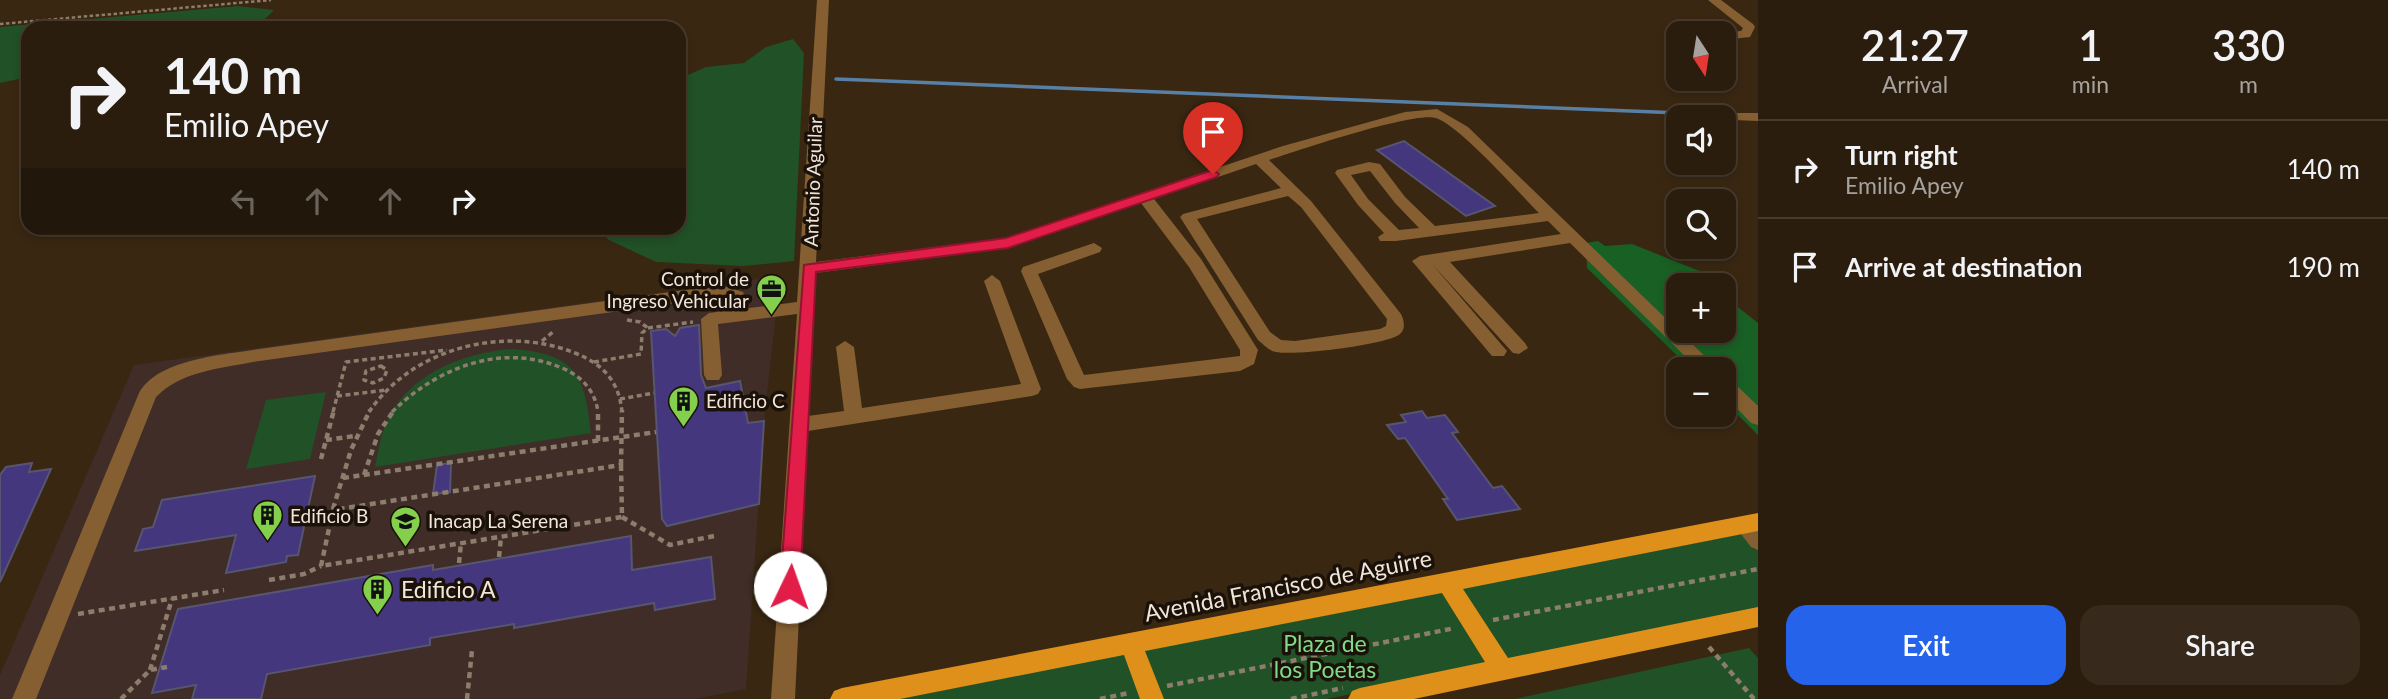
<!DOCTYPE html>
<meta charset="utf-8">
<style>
:root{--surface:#2b1d0e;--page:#372a1c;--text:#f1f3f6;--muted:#a6a29e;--line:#473b2e;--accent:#2563eb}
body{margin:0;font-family:Lato,sans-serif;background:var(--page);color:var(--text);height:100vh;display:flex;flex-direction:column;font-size:26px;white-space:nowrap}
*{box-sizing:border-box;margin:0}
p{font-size:23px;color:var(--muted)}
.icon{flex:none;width:38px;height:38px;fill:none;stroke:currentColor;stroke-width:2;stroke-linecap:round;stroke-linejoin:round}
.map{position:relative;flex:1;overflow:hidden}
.side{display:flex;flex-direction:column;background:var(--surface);width:630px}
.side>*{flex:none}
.guide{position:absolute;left:21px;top:21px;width:665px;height:214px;border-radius:21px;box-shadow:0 4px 10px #0003,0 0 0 2px var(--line);background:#2b1d0e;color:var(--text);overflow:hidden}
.needle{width:46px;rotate:168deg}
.fabs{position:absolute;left:1666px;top:21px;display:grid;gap:14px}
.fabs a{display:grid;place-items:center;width:70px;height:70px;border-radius:14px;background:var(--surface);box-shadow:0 4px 10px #0003,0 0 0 2px var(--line);font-size:35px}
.pin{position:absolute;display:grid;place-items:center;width:60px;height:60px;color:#fff;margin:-72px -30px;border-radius:50% 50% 50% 0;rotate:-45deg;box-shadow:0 0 7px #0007}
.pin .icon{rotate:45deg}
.me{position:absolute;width:77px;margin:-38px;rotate:3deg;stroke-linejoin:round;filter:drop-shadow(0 0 5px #0008)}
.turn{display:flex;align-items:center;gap:24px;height:147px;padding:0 28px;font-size:32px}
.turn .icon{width:91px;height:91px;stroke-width:2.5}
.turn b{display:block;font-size:49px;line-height:60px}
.lanes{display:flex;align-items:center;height:66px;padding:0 28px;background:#0003;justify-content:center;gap:35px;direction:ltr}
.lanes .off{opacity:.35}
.eta{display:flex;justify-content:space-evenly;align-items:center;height:119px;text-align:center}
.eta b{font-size:42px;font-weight:600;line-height:49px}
.cta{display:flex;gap:14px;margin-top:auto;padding:14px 28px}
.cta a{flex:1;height:80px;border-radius:21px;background:var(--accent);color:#fff;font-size:28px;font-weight:600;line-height:80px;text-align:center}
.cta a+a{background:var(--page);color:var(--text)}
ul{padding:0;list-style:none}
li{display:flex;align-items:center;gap:21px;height:98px;padding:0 28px;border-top:2px solid var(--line)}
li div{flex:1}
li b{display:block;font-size:26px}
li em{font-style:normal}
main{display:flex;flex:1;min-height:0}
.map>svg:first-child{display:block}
.education{fill:#402d27}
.green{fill:#215126}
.forest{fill:#196024;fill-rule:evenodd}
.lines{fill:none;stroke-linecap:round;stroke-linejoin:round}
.stream{stroke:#5880a6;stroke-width:3.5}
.building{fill:#44377e;stroke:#57556f;stroke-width:2}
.path-far2{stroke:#8c7d6c;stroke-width:2.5;stroke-dasharray:3.5 2.5;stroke-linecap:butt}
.path-far1{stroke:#8c7d6c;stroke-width:3.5;stroke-dasharray:5 3.5;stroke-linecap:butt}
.path{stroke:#8c7d6c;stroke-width:4.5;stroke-dasharray:6 4.5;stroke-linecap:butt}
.minor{fill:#855f31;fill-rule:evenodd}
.major{fill:#de901a;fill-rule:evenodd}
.route{fill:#e11d48;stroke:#92132f;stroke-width:2}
.labels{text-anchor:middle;stroke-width:7;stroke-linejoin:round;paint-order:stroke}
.street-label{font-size:19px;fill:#f2e5d9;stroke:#1a1109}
.poi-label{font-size:19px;fill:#f2e5d9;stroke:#1a1109;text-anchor:start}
.near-street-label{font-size:23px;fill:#f2e5d9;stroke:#1a1109}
.near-poi-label{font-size:23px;fill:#f2e5d9;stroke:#1a1109;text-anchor:start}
.near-park-label{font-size:23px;fill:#80db87;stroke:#1a1109}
</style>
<main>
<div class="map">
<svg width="1758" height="699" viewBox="0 0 1758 699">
<rect width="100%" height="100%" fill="#392712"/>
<path class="education" d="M780,276L764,421L746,689L695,699H0V675L134,365Z"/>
<g class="green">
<path d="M238,6L274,10L256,28H28V77L0,83V27Z"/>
<path d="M793,39L804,53L794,261L743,266L656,262L609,240L596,228H679V79L706,67L744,63L766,47Z"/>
<path d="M511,349C575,353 585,374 591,433L375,467C378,453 380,437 386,424C406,375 462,353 511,349Z"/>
<path d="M326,392L310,459L246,469L266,400Z"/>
<path d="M1758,531V610L1327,699H895Z"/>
<path d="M1749,648L1758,658V699H1515Z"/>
</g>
<path class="forest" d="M1598,241L1605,246L1632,244L1727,282L1734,304L1758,323V435L1724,401V369H1691L1587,268L1586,243ZM1678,285H1724V331H1678Z"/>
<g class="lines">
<path class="stream" d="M836,79L1705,114"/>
</g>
<g class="building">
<path d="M1404,141L1495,206L1466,216L1377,150Z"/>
<path d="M699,325L701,375L706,388L740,381L748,423L764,421L759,504L667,526L662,519L651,331L666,329L675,336L680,328Z"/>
<path d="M1422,411L1427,418L1445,415L1458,432L1452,433L1493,488L1502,486L1520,509L1457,520L1443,499H1448L1405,438L1398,439L1387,425L1406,422L1401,415Z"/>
<path d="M32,463L29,472L51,469L0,582V475L6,467Z"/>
<path d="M451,463L450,492L433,494L437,465Z"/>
<path d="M315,476L298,555L287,556L286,562L226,573L236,535L135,551L143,529L153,527L162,500Z"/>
<path d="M631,536L632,570L711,557L715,599L655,610L654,603L514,628V624L430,638V645L267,674L261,699H192L196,685L152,693L178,609L433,565V570Z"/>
</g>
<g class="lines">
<path class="path-far2" d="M0,24L271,0"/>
<g class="path-far1">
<path d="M627,320L640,322L648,328"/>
<path d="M542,341L554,331"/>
<path d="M594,362L641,354L642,333L648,328L693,322"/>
<path d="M381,366L387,370L384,378L373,383L364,380L366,371Z"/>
<path d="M337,396L387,390"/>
<path d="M620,399L654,393"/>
<path d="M333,412L346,362L447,350"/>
<path d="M369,412C413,347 505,325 575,353C603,364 619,381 622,412"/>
<path d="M392,412C437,368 501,342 562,368C581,376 595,390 598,412"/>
</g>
<g class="path">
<path d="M326,440L355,436"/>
<path d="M598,441V410"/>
<path d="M321,459L334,410"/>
<path d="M621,465L622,410"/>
<path d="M621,465L622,517L321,566L333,510Z"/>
<path d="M364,475L378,434L394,410"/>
<path d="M343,478L656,432"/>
<path d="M333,509L351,450L370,410"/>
<path d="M622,517L670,545L714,536"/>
<path d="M499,557L501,537"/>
<path d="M459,563L461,543"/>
<path d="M269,580L304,574L321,566"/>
<path d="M78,614L224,590"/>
<path d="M1493,620L1758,569"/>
<path d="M1709,647L1754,699"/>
<path d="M150,670L172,599"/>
<path d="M1167,686L1455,628"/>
<path d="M121,699L150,670L167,667"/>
<path d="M467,699L472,650"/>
<path d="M1100,699L1129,693"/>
<path d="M1291,699L1343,688"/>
</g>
<g class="minor">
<path d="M817,0H829L816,262L1006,238L1283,146L1405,112L1437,109L1468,127L1718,369H1698L1570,243L1450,262L1525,343L1528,348L1519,354L1513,353L1432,264L1507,351L1504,356H1492L1412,261L1420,256L1561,234L1548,221L1396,241H1380L1378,237L1384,233L1358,205L1335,173L1337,170L1369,162L1380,164L1405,197L1435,226L1539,213C1518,192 1460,126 1436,118C1414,111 1296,151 1269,160L1311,201L1401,314C1404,320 1406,329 1400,334C1387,345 1294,356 1276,352C1269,351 1264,345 1258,340L1180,217L1183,214L1281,188L1256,164L1154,199L1201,259L1258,350L1254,364L1240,371L1080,389L1074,387L1067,379L1021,271L1023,267L1094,243L1102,248L1100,252L1038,274L1084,375L1240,356V350L1189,267L1141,203L1008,248L816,273L808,416L844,411L836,347L845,341L854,347L862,408L1021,384L984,281L992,275L1000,281L1041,389L1038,394L1032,396L808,431L795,699H771L797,314L718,324L722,375L719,380H707L704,375L701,319L709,313L732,310L730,300L721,297L253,362C218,369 182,371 156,397L36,699H12L139,393C157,360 220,355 253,350L721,285L743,292L749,308L797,302ZM1370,171L1395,203L1419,228L1399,230L1368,199L1351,175ZM1288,196L1301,207L1387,319L1386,326L1380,329L1295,341L1281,340L1270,332L1197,219Z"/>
<path d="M1708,0H1721L1753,24L1755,27L1750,37L1724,40V33H1720L1741,31L1743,28Z"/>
<path d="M1673,32L1683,33H1678L1677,39L1673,38Z"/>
<path d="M1738,113H1758V121L1733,120V114Z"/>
<path d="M1724,377L1730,379L1758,406V425L1751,423L1724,395Z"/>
<path d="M1744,516L1758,526V550L1751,547L1734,525L1737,519Z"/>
</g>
<path class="major" d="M1758,513V531L1463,589L1508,658L1758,607V627L1414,699H1348L1352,691L1360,688L1485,662L1442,593L1145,651L1164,699H1140L1124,655L900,699H830L834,691L842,688Z"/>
</g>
<path class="route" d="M1213,170L1219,174L1217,177L1008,248L816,272L800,587L797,593L790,596L783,593L780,587L804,265L1006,238Z"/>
<defs>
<symbol id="office-pin" viewBox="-11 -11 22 30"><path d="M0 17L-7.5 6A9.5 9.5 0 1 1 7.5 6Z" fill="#84d04d" stroke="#1a1109"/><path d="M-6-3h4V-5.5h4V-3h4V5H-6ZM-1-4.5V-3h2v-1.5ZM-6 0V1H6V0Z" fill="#111"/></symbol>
<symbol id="building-pin" viewBox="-11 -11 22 30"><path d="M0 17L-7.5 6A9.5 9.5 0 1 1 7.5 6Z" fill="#84d04d" stroke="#1a1109"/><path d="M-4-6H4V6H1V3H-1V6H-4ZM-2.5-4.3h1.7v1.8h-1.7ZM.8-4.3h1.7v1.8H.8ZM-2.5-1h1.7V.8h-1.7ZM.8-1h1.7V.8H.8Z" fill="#111"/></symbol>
<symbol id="university-pin" viewBox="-11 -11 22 30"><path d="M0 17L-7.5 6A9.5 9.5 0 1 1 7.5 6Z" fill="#84d04d" stroke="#1a1109"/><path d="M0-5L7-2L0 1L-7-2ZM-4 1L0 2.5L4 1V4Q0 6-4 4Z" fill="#111"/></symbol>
</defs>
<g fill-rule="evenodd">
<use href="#office-pin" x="754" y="272" width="35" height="47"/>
<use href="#building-pin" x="666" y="384" width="35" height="47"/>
<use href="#building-pin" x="250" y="498" width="35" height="47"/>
<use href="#university-pin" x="388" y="504" width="35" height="47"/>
<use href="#building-pin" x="360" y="572" width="35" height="47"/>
</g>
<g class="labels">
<g class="street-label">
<text transform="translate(813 182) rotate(-88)" y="7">Antonio Aguilar</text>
</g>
<g class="poi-label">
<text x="749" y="286" text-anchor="end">Control de<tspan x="749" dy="22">Ingreso Vehicular</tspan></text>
<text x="706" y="408">Edificio C</text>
<text x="290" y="523">Edificio B</text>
<text x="428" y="528">Inacap La Serena</text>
</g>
<g class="near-street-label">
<text transform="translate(1288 586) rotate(-11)" y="8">Avenida Francisco de Aguirre</text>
</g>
<g class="near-poi-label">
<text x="401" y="598">Edificio A</text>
</g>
<g class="near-park-label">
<text x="1325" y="652">Plaza de<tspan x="1325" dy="26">los Poetas</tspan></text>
</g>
</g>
</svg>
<div class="fabs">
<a><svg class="needle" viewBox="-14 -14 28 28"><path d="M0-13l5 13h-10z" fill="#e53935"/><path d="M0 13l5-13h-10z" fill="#a6a29e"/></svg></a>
<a><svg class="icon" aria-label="sound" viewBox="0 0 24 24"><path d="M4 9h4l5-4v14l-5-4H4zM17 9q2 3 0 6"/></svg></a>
<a><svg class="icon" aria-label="search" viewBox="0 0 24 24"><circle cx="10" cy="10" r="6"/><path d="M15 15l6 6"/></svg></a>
<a>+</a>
<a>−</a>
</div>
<div class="pin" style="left:1213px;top:174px;background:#d93025"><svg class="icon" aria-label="arrive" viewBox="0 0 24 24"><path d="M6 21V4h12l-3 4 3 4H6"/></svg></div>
<svg class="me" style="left:790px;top:587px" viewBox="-20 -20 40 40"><circle r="19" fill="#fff"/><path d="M0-13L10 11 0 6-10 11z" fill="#e11d48"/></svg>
<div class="guide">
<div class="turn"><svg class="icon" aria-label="right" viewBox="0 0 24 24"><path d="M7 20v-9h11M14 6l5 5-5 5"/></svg><div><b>140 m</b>Emilio Apey</div></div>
<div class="lanes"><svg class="icon off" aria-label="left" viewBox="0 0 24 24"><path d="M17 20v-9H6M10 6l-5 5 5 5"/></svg><svg class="icon off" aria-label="ahead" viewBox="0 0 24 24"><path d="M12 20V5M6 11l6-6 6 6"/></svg><svg class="icon off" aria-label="ahead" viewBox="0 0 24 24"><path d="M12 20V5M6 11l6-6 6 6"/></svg><svg class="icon" aria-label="right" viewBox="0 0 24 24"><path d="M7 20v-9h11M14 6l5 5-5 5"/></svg></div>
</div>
</div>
<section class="side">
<div class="eta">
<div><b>21:27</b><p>Arrival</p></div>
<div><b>1</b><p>min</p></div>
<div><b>330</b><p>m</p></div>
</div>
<ul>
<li><svg class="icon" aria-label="right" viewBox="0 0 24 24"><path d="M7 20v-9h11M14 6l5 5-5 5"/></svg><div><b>Turn right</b><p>Emilio Apey</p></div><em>140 m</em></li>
<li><svg class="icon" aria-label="arrive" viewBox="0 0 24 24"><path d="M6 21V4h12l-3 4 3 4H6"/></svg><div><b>Arrive at destination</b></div><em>190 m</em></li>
</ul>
<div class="cta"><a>Exit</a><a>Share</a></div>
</section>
</main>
